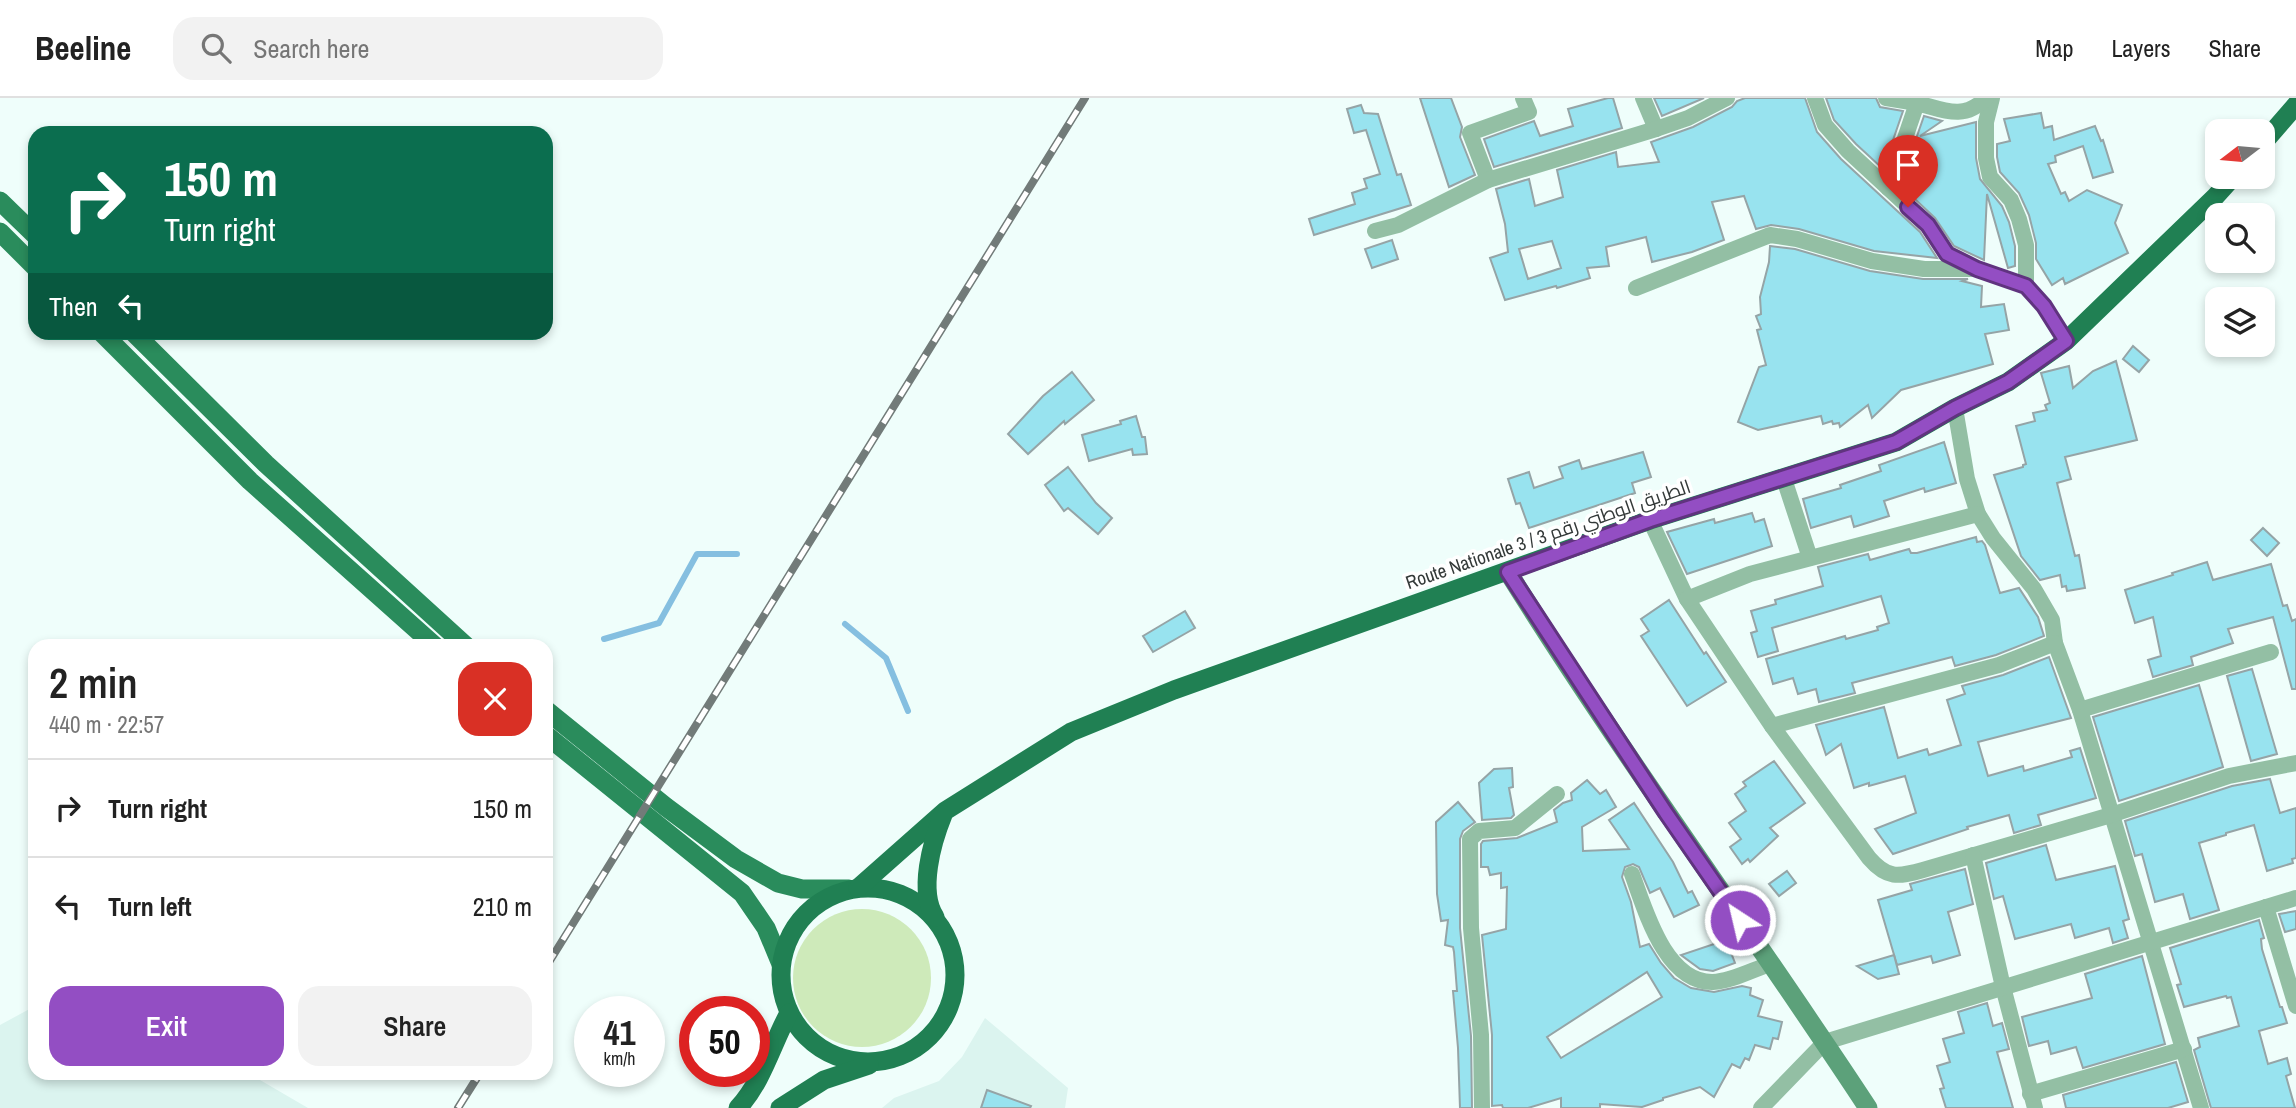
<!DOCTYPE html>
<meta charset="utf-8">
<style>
:root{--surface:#fff;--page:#f2f2f2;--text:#222;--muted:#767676;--line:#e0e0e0;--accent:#934ec3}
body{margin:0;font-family:"Archivo Narrow",Cairo,sans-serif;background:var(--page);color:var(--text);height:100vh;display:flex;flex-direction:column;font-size:26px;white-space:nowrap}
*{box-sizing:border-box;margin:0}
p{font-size:23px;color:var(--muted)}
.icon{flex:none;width:38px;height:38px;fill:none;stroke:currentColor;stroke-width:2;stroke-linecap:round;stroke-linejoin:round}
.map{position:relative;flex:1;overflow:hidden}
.details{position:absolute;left:28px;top:541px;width:525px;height:441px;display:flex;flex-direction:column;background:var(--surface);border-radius:21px;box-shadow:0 4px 10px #0003}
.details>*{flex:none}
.top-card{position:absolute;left:28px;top:28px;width:525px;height:214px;border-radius:21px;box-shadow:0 4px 10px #0003;background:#0b6e4f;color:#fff;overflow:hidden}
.needle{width:46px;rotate:254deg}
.fabs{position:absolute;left:2205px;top:21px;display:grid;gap:14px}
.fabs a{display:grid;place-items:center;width:70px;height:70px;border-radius:14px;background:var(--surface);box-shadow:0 4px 10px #0003;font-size:35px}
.speed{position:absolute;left:574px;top:898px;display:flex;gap:14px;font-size:35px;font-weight:700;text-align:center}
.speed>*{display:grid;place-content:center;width:91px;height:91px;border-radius:50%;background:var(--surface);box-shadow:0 4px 10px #0003;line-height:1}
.speed small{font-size:18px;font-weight:400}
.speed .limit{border:10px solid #d22;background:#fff;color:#111}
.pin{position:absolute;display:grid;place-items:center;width:60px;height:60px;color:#fff;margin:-72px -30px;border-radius:50% 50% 50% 0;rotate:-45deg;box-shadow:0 0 7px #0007}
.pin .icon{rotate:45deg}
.me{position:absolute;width:77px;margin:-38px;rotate:325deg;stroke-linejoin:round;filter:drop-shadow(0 0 5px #0008)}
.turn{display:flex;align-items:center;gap:24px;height:147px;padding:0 21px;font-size:32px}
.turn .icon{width:91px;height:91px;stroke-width:2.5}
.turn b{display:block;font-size:49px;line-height:60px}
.then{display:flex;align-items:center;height:66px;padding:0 21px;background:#0003;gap:14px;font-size:26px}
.round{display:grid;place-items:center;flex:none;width:74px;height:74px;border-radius:21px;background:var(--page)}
.headline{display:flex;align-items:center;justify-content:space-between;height:119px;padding:0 21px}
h1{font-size:42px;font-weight:600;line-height:52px}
.primary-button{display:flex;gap:14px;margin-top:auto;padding:14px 21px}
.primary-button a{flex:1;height:80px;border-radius:21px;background:var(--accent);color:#fff;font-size:28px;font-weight:600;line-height:80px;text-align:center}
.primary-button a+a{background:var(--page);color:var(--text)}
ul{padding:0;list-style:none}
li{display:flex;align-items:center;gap:21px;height:98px;padding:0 21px;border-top:2px solid var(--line)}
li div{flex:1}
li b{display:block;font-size:26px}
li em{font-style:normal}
header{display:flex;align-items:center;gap:42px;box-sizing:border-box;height:98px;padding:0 35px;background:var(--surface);border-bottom:2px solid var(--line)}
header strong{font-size:33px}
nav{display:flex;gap:38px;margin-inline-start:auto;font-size:24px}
.search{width:490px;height:63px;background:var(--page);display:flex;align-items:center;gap:18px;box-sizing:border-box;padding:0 24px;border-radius:21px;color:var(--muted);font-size:26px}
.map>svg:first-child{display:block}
.built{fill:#dbf4ef}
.green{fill:#ceeaba}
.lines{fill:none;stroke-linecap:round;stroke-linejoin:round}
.stream{stroke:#85bfe0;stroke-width:6}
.building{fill:#98e3ef;stroke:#95a4a6;stroke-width:2;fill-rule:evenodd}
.minor{stroke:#93bfa4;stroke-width:16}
.secondary{stroke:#5ca17a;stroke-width:19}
.primary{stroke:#2a8c5c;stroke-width:19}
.trunk{stroke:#208053;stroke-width:19}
.rail-casing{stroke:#727b79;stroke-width:8}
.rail{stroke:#fff;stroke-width:5;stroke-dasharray:16;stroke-linecap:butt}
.route-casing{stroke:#60337f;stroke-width:18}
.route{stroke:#934ec3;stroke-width:12}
.labels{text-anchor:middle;stroke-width:7;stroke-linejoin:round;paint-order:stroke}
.street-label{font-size:19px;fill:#333938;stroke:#fff}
</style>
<header>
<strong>Beeline</strong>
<div class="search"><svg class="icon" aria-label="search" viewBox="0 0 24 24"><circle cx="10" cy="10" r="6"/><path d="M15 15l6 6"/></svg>Search here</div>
<nav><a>Map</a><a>Layers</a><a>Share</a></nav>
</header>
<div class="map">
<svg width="2296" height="1010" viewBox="0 0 2296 1010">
<rect width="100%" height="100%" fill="#effefb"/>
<g class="built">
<path d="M35,908V975H248L308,1010H0V927Z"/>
<path d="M985,920L1068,990L1065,1010H882L894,1000L939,983L962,959Z"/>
</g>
<circle class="green" cx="862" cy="880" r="69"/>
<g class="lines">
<g class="stream">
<path d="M845,526L886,560L908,613"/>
<path d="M604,541L659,525L697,456H737"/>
</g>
</g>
<g class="building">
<path d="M1420,0H1451L1462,29L1460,39L1475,77L1449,89Z"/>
<path d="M1608,0H1613L1622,30L1494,69L1484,41L1534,23L1540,38L1573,28L1568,11Z"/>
<path d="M1654,0H1704L1662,18Z"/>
<path d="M1745,0H1805L1817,34L1841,61L1920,134L1937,160L1874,153L1799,131L1771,127L1756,131L1744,98L1712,104L1724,142L1692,154L1652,164L1646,139L1606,149L1609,168L1587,170L1590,180L1557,190L1556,188L1505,202L1490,160L1508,154L1505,126L1496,91L1529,81L1535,108L1563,99L1557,72L1616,54L1618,69L1659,64L1651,44L1693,29L1732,9L1737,3ZM1552,143L1561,170L1528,181L1519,151Z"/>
<path d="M1826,0H1876L1880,9L1903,13L1883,71L1856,46L1834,22Z"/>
<path d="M1361,7L1364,15L1378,16L1397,77L1401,76L1411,107L1314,137L1309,121L1355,106L1352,95L1367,90L1364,81L1380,76L1366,32L1354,35L1347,11Z"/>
<path d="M2041,15L2044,30L2052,28L2054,42L2095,28L2101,43L2103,42L2113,74L2093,80L2083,48L2055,58L2056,64L2048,66L2061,96L2065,94L2069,103L2087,92L2122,107L2115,125L2128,155L2065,186L2063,180L2052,187L2036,161V145L2029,117L2019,95L2000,74L1997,59V46L2010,43L2004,21Z"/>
<path d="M1924,18L1942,23L1920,38L1976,24V60L1980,81L2002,108L2009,124L2015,148V168L2008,170L1987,96L1984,162L1954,148L1935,120L1900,87Z"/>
<path d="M1392,142L1398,161L1372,170L1365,151Z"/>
<path d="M1770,148L1795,151L1870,173L1923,181H1968L1962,183L1982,188L1981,209L2004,206L2009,232L1985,236L1993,266L1901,292L1872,320L1868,307L1840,329L1839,325L1833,326L1832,323L1823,326L1821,318L1758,332L1738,324L1759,269L1766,267L1757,232L1761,231L1756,218L1761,216L1760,199L1769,164Z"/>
<path d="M2133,248L2149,262L2139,274L2123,261Z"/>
<path d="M2116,263L2137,342L2065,359L2071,381L2057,385L2075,458L2079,457L2085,490L2067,493L2066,488L2062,489L2060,477L2040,482L2021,458L1994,377L2023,369V367L2026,366L2016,328L2035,323L2033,315L2047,312L2045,307L2050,305L2041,275L2069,268L2073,290L2093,273Z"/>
<path d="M1072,274L1094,302L1065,326L1064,323L1028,356L1008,336L1043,298Z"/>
<path d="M1136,318L1142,339H1145L1147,356L1133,357L1132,351L1089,363L1082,337L1121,326L1120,323Z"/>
<path d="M1944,344L1956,385L1925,394L1924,390L1884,403L1889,418L1854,429L1851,418L1811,430L1803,401L1841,390L1840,387L1881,373L1879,367Z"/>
<path d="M1643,354L1651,379L1632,385L1635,395L1529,430L1520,405L1516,406L1508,381L1529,374L1534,390L1563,380L1559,369L1579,362L1582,371Z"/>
<path d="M1068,369L1096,405L1112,420L1098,436L1068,410L1064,413L1045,387Z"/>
<path d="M1752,415L1755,424L1764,421L1772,448L1687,476L1667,434L1714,421L1715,425Z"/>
<path d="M2263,430L2279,445L2267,458L2251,442Z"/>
<path d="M1976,439L1977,444L1982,443L1985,447L2000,495L2019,490L2038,519L2044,538L1996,557L1955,568L1952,559L1852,585L1855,595L1819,604L1816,591L1798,596L1793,580L1773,586L1766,561L1845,538L1846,541L1878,532L1877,529L1889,525L1881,498L1772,530L1778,553L1758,559L1751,535L1757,533L1751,513L1776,506L1775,502L1823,488L1818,469L1868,456L1870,462L1909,451L1911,455H1917Z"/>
<path d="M2207,464L2213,482L2271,466L2283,508L2287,507L2292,523L2296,521V591H2292L2273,519L2228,531L2233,545L2191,559L2193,567L2153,579L2148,562L2161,558L2153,519L2135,525L2125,492L2173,477L2172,475Z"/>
<path d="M1669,502L1704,556L1706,554L1726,584L1687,608L1641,538L1649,533L1641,521Z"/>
<path d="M1185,513L1195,530L1153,554L1143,538Z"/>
<path d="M2049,559L2071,620L1978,644L1988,678L2023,668L2024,673L2072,659L2070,653L2080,650L2096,700L2038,717L2041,727L2014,735L2009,717L1967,729L1968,731L1893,756L1875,731L1916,715L1905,678L1869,688V685L1854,690L1841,646L1826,657L1816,627L1884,609L1898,660L1927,651L1929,657L1961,647L1947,602L1965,596L1962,588L2003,577Z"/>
<path d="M2252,571L2277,656L2251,663L2227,578Z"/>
<path d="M2199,587L2223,669L2119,703L2093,619Z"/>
<path d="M1774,663L1805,705L1770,730L1778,738L1750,764L1748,761L1742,766L1730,749L1741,741L1729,725L1746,713L1735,696L1746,688L1743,684Z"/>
<path d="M1512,670L1513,689L1509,690L1514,717L1511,720L1482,722L1479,685L1494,671Z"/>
<path d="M2270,681L2280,715L2296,710V760L2292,761L2293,765L2267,773L2254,727L2226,735V737L2199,745L2219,812L2190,821L2183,796L2155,804L2142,756L2135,758L2125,723L2232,688Z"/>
<path d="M1587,682L1600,696L1606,692L1616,709L1582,729L1583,753L1629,751L1609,722L1634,705L1673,764L1688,795L1692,793L1699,807L1674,819L1660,790L1650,795L1639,769L1633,766L1625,769L1622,779L1631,804L1640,849L1649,846L1661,865L1674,880L1691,890L1714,894L1742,888L1751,890L1750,897L1763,902L1758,918L1782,924L1778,941L1773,940L1770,951L1755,947L1749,962L1745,960L1740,970L1732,966L1714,999L1700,989L1663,1000V1002L1642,1009L1600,1006V1010H1561V1000L1528,1010H1503L1502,1007L1492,1008V937L1482,837L1506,831L1507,789L1501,790V775L1490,777L1488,769H1481V746L1483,743L1517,740L1557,724L1554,712L1563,705L1572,702L1571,695ZM1647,874L1662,899L1561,960L1547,939Z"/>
<path d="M1458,704L1475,724L1463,733L1460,741V830L1471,938L1472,1010H1460L1458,950L1453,893H1457L1454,854L1453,849L1445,847L1448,822L1441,823L1437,796L1436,724Z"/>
<path d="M2046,747L2056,782L2115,768L2129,821L2123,823L2128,840L2113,845L2109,830L2075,840L2071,826L2015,841L2003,798L1994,801L1986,765Z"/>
<path d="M1965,771L1973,806L1948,814L1960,857L1933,865L1931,858L1897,867L1878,802L1912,792L1910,786Z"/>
<path d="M1787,773L1796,785L1779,798L1769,786Z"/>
<path d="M2296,813V831L2285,834L2279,816Z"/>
<path d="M2259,822L2264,840L2261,841L2262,851L2280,909H2282L2287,925L2259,933L2268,966L2287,960L2291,976L2286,978L2295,1010H2211L2194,952L2200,949L2198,940L2239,928L2231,899L2227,900L2226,898L2184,909L2177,887L2181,886L2170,850Z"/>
<path d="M1726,842L1735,865L1713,873L1700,871L1681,857Z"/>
<path d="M1894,857L1899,876L1878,881L1857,868Z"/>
<path d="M2142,858L2165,946L2083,970L2076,949L2051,956L2048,943L2029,948L2022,919L2092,900L2085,876Z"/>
<path d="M1987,905L1993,928L2002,925L2009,951L1997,954L2013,1010H1946L1940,991L1944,990L1937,968L1950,964L1943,941L1964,935L1958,914Z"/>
<path d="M2176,964L2188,1004L2168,1010H2066L2063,997Z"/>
<path d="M987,992L1031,1008L1030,1010H981Z"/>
</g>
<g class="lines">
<g class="minor">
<path d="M1643,0L1656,31"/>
<path d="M1815,0L1825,27L1848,53L1928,127L1947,156L1977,171L2026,188L2044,208L2066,243"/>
<path d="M1886,0L1917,5"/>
<path d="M1992,0L1986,24V60L1990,79L2011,102L2019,121L2026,147V188"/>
<path d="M1488,82L1470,35L1529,14L1523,0"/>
<path d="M1888,90L1917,5C1944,12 1964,23 1986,0"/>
<path d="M1375,133L1398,127L1488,82L1656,31L1688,20L1727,0"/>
<path d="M1636,190L1770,137L1797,141L1872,163L1924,171H1973"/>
<path d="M1955,310L1967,381L1978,416L1993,440L2034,491L2052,522L2055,545L2080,612L2201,1010"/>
<path d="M1784,381L1810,460"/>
<path d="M1650,422L1687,501L1772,628L1869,760C1887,781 1898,779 1923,772L2111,717L2229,678L2296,665"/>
<path d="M1687,501L1750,476L1978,416"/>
<path d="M2080,612L2271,554"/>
<path d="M1772,628L1999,567L2055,545"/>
<path d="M1973,757L2003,889L2035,1010"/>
<path d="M1632,776C1645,811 1665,885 1713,884C1732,883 1752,872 1770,866"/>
<path d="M2266,809L2296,908"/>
<path d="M2030,996L2184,951"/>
<path d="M1482,1010L1481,937L1471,830L1470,741L1479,733L1515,730L1557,696"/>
<path d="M1761,1010L1825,944L2296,800"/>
</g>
<path class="secondary" d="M1508,474C1622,657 1750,830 1868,1010"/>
<g class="primary">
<path d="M0,103L35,137"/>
<path d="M0,134L35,169"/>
<path d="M101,234L250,383L435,548"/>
<path d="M133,234L266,366L466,548"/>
<path d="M546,612L666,709L736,761L778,785L802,791H849"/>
<path d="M546,637L742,795L766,830L781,866"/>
</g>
<g class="trunk">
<path d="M2263,45L2296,7"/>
<circle cx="868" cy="877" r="87"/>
<path d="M858,790L945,713L1071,634L1174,592L1650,422L1896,344L1955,310L2008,284L2066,243L2215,99L2233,79"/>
<path d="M935,819C918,793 932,744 943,717"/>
<path d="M738,1010C763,983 772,946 789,915"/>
<path d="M780,1010L824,982L869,967"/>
</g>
<defs>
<g id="rail">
<path d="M546,869L1085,0"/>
<path d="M458,1010L480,975"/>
</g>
</defs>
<use href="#rail" class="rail-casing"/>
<use href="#rail" class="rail"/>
</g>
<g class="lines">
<defs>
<path id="route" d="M1740,822L1666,715L1508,474L1650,422L1896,344L1955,310L2008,284L2066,243L2044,208L2026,188L1977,171L1947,156L1928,127L1908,109"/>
</defs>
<use href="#route" class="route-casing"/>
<use href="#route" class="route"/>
</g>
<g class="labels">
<g class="street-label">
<text transform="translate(1548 436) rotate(-19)" y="7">Route Nationale 3 / الطريق الوطني رقم 3</text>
</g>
</g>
</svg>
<div class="fabs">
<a><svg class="needle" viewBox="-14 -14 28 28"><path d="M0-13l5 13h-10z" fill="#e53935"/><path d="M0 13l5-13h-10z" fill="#767676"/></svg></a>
<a><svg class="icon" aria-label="search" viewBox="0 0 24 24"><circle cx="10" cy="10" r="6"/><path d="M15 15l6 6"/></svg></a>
<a><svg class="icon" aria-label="layers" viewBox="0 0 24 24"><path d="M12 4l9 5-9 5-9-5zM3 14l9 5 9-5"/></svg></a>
</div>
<div class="speed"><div>41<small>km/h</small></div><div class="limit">50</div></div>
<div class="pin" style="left:1908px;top:109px;background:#d93025"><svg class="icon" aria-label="arrive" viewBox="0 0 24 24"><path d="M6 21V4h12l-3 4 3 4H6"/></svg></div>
<svg class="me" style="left:1740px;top:822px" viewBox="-20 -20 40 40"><circle r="17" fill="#934ec3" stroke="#fff" stroke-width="3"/><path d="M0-11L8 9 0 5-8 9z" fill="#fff"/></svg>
<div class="top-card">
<div class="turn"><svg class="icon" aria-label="right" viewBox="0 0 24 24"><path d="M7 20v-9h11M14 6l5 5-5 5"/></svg><div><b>150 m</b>Turn right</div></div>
<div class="then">Then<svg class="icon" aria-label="left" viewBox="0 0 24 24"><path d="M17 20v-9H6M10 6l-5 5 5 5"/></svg></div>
</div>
<section class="details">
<div class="headline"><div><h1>2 min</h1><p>440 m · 22:57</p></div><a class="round" style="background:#d93025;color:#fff"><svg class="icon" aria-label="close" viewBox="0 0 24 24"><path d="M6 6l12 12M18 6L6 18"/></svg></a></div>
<ul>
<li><svg class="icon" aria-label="right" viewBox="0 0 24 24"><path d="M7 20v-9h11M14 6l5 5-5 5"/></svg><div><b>Turn right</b></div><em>150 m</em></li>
<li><svg class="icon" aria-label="left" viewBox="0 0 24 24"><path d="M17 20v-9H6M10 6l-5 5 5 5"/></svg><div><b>Turn left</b></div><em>210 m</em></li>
</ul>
<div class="primary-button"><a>Exit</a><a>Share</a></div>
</section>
</div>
